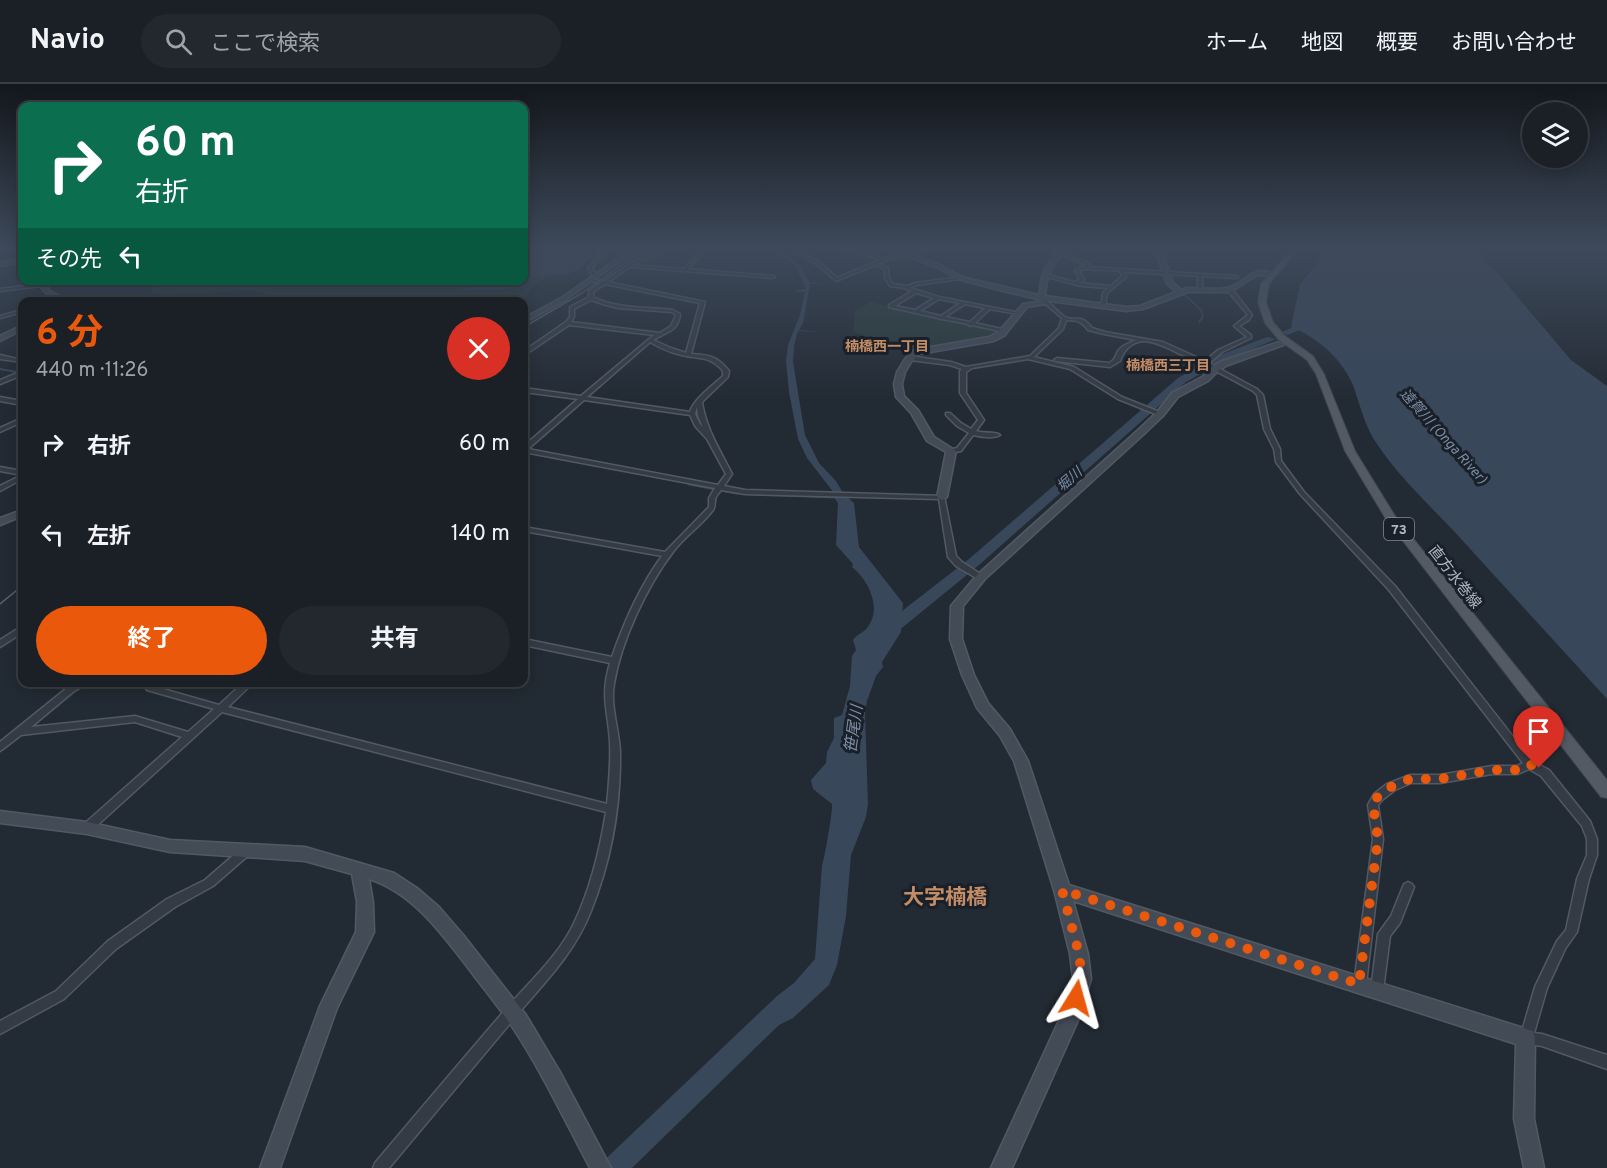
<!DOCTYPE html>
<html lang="ja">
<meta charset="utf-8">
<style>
:root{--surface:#1a2026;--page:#23282e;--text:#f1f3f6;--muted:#9fa3a7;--line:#383e43;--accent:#ea580c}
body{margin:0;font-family:Overpass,"Noto Sans JP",sans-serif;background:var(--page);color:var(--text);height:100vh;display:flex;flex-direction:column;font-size:22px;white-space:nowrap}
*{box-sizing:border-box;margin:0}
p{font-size:20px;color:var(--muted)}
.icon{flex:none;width:33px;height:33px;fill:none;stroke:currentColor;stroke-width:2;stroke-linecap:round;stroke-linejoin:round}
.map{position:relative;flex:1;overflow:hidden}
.side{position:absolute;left:18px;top:213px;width:510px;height:390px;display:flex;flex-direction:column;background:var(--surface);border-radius:12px;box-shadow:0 3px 15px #0003,0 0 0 2px var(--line)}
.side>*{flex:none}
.top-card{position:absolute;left:18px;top:18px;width:510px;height:183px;border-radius:12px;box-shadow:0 3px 15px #0003,0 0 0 2px var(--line);background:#0b6e4f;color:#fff;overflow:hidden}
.buttons{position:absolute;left:1522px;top:18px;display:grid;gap:12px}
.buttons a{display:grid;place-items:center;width:66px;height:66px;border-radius:50%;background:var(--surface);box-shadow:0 3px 15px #0003,0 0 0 2px var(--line);font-size:30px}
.pin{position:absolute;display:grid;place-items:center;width:51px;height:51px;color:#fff;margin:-62px -26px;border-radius:50% 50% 50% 0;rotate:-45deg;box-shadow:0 0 6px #0007}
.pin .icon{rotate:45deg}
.me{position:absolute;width:66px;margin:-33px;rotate:8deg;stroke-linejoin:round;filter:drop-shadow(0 0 4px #0008)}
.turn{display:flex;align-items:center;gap:21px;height:126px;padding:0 18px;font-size:27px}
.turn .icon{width:78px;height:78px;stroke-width:2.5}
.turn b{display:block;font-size:42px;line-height:51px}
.then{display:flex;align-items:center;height:57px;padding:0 18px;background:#0003;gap:12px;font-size:22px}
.round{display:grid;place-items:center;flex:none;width:63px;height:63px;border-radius:32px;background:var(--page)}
.summary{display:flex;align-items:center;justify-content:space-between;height:102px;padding:0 18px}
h1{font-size:36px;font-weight:700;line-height:45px;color:var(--accent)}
.button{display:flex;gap:12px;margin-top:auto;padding:12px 18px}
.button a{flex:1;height:69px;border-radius:36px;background:var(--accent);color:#fff;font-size:24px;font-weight:700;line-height:69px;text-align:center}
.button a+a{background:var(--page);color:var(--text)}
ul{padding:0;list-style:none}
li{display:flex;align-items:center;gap:18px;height:90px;padding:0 18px}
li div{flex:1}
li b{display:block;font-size:22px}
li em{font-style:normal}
header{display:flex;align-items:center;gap:36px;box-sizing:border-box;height:84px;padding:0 30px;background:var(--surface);border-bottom:2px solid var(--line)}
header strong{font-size:28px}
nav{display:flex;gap:33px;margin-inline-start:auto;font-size:21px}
.search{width:420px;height:54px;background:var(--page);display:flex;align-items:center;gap:15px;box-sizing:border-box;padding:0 21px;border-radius:33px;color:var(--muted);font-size:22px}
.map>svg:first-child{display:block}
.green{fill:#293a39}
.water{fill:#39475b}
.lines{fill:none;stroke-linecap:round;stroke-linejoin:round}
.stream-far2{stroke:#39475b;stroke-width:1.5}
.stream-far1{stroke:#39475b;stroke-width:2}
.stream{stroke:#39475b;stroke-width:3}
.river{fill:#39475b;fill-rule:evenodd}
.street-casing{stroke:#525962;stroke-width:3}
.secondary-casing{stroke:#525962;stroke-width:3}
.primary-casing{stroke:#3e444e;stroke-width:2}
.street{fill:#353b44;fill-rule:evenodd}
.secondary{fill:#434b57;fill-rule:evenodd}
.primary{fill:#535a64;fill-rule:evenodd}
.tram{stroke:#59626d;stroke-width:1.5}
.route{stroke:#ea580c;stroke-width:10;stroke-dasharray:0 18}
.labels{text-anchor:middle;stroke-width:6;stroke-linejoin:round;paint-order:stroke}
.far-neighbourhood-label{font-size:14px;font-weight:bold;fill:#c58d66;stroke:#1a2029}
.far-water-label{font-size:14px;font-style:italic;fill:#7b8ea6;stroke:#1a2029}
.shield{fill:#1a2029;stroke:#828993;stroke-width:1.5}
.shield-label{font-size:14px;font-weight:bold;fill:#afb6c1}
.street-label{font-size:15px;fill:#afb6c1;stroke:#1a2029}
.water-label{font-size:16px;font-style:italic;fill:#7b8ea6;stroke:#1a2029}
.near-quarter-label{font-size:21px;font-weight:bold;fill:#c58d66;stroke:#1a2029}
</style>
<header>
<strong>Navio</strong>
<div class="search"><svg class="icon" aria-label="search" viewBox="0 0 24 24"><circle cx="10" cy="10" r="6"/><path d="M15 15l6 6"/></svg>ここで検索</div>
<nav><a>ホーム</a><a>地図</a><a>概要</a><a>お問い合わせ</a></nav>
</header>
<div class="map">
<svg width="1607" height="1084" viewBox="0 0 1607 1084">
<rect width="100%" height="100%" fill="#222a33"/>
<g class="green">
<path d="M524,183L566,185C551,192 526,200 524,219L255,218L266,209L251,207L165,210L150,208L158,197L524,196Z"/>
<path d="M871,218L995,247L996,248L984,254L911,266L906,265L853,248L855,226Z"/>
</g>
<g class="water">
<path d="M524,165C541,176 572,160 594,166L590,167L593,171L578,186L564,191L542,190L508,205L460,206L492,197L524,196Z"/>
<path d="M769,165C788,165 803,184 810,199L831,200H810L803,239L799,246L821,248L798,247L794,261L793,278L805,351L819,379L836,397L843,409L854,419L859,463L903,519L901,548L882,578L883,583L876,592L867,617L865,630L868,720L866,733L851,771L846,832L837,881L829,901L793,934L779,941L632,1084H596L777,912L794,899L815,875L822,781C824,778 833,726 832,720L813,705L811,696L826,679L827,668L834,654V634L842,631L850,602L852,572L856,566L853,556C856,551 863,549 867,544C883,524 868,496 852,483L853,480L836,461L838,419L833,412L834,409L807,374L798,355L789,308L786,277L788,261L800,231L805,208L792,207L806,205L795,181Z"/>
<path d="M1325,165H1477L1571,276L1607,302V615C1559,562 1510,509 1462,456C1433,424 1401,396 1377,360C1365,343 1360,321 1353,301C1342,275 1317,253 1291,243L1300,200L1317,180Z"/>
</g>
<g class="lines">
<g class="stream-far2">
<path d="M1161,165L1175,203"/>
<path d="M1182,208L1201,226L1203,233L1199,238"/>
</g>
<g class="stream-far1">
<path d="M0,285L22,289"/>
<path d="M524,368L697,401"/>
</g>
<g class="stream">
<path d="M689,400L737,409"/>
<path d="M752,410L836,413"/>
</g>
<g class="river">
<path d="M1315,234L1320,237L1318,239L1287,251L1282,248Z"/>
<path d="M1267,253L1276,255L1223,277L1186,298L979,481L892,552H880L878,548L880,544L969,475L1178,294L1215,273Z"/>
</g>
<defs>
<g id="street">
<path d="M596,165H600L604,171L592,184L593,187L599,192L597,193L590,189L588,184L600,171Z"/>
<path d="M664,165H669C658,172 644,174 633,181L684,185L702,165H706L688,185L773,192L775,193L773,194L630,183L608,198L705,218L691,270C709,271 717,272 729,287L728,293L702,318C706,345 720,366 732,390L724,402L745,406L944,412L956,472L962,478L985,493L984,495H978L956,482L948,473L939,415L745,410L721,406C720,408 717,410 716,413C714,417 716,421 713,426C702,441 684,453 673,468C647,502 621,557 614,600C610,622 619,645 620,667C621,721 611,777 591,827C574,871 541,902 512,937C471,986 430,1035 389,1084H373L375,1079C418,1028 461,977 505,926C529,898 559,872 575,837C591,803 600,765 606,728L222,628L91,747L87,748L83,747L82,744L83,741L182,653L135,638L21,651L3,665L0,667V658L67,604L77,598H89L73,608L31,643L135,632L188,648L214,625L147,606L146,604L149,598H158L156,603L219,621L244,598H254L228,623L607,720C609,700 611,679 610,658C608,626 600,612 610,579L524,561V555L612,573C624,538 640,502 662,472L524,447V443L665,468L709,423V414L715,404L524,368V362L578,315L524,308V304L581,312L654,251L569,241L526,270H524V267L566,238L570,233V223L589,213V207L601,199L589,197V195L604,197L635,176L654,170ZM605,200L700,219L686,269L671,264L653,256C666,248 679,247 680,230L673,226C647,223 617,225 593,213V208ZM591,216L606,221L618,224L672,228L676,231L671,242L660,249L571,238L574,233V225ZM650,258C659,263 668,268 678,270C697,276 709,270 723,287V292C713,301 693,316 690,328L587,313ZM584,316L690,331L695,342L707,355L726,390L718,401L528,365ZM697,323L698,332L703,343L700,340L695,330Z"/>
<path d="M793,165H797L821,180L837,194L880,176L852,166H839L837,165H855L883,175L905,168L940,165L938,166L905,170L878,180L888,184L889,194L893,200L908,202L915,199L962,193V194L960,195L916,201L910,204L939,213L1020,229L1018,230L990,225L975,239L1006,246V247L1004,248L972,241L970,242L968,240L942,235H940L938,234L889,223V221L912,207L904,204L890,202L885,194V186L875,181L836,197L819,182ZM916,209L934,214L915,226L895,222ZM939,215L960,219L941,232L920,227ZM965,220L985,224L970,238L945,233Z"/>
<path d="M1060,168L1090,180V182L1088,183L1236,192L1238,193L1236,194L1202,192V204L1200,205L1198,204V192L1124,188L1126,193L1107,209L1105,223L1103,224L1101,223L1103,209L1108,204L1081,202L1043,192L1045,190L1074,198L1080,195L1075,187L1086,181L1060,170ZM1084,185L1120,187L1122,192L1111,202L1079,199L1084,196L1079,187Z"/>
<path d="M40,200L42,201V202L0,207V205Z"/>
<path d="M1228,205H1232L1252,231L1249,236L1239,242L1251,251V254L1222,268L1209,279L1257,305L1263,311L1270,345L1280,365L1281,377L1304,408L1395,502L1532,677L1549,686L1590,737L1597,755V771L1589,795L1577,848L1565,865L1547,904L1534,949L1542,950L1607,971V985L1542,962L1521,959L1520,954L1535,903L1557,857L1566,846L1577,795L1587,771V755L1582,742L1541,692L1529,685L1518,690H1492L1440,699H1411L1395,706L1382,716L1378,721L1383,755L1366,900L1364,904L1360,906L1356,904L1354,900L1373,755L1368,721L1374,710L1387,700L1410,691H1440L1492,682H1517L1523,679L1389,506L1300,410L1276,378L1274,365L1264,345L1257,311L1253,307C1228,293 1204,280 1178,269C1168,264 1155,257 1143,257C1131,258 1123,267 1120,277L1110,283L1055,277L1054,276L1057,274L1109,279C1115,276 1115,273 1118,267C1122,261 1129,259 1136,256L1104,250L1088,246C1082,237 1076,236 1066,236L1063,245L1034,273L1074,283L1122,313L1162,329V331H1158L1118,315L1070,285L1028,275L972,284L966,288V309L984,336L976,347C983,350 994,347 1000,351C993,355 982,353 973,351L961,367L951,369L948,367L949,366L957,364L969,349L957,342L946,331V329H950L961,339L971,345L978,336L960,309V287L962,285L950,281L910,276L907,274L910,272L951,278L966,283L1030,272L1059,244L1062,234L1040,215V214L1042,213C1049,217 1059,230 1065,233C1076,238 1081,229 1092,244L1105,248L1163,258L1205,277L1218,266L1247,253L1234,242L1248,231L1228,207Z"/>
<path d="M22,226V228L0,234V232Z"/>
<path d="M0,271L22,276V278L0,275Z"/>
<path d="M20,288H22V291L0,300V296Z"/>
<path d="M0,313L22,317V321L0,317Z"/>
<path d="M22,334V338L0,348V344Z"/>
<path d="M0,383L22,387V391L0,387Z"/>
<path d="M22,391V395L0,407V402Z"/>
<path d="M19,544H22V549L0,563V556Z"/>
<path d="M247,762L251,763L252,766L251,769L213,802L175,823L116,865L64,915L0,950V937L56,907L108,857L167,815L205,796L243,763Z"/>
<path d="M1408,798L1412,800L1414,803L1400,839L1390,852L1383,906L1381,910L1377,912L1373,910L1371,906L1378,850L1391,832L1404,800Z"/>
</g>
<g id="secondary">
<path d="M632,165H638L565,216L524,239V234L561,214Z"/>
<path d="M890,165H898L942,182L962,193L1039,211C1040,199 1042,187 1050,177C1054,172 1057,170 1058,165H1064V169C1051,182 1046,194 1045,212L1126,223L1140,222L1176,208L1167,200L1155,165H1161L1173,199L1181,206L1187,204C1200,204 1214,206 1226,204C1246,201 1251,179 1275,190L1272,192L1257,191L1230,208H1188L1143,225L1126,227L1042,216L995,205L958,195L938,184Z"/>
<path d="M22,174V178L0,182V178Z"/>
<path d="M35,196H42L50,207L63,214V218H56L57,216L46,209Z"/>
<path d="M1044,217L1046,218V220L1027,223L1004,252L994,257L919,270L911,278L905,288L902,300L904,312L918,326L934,353L956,367L947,413L942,416L939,415L937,413L946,368L927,357L911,329L896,313L894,300L897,288L905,275L914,266L989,253L998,248L1023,220Z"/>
<path d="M22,241V246L0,257V252Z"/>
<path d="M1285,256L1292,258L1228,281L1219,286L1208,297L1178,313L1163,332L1144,350L985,495L963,522L962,555L974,591L988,619L1010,645L1028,677L1069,801L1533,947L1535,954L1534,1035L1544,1084H1524L1514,1035L1516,960L1073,817L1088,870L1091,895L1080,932L1012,1084H991L1062,930L1073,895L1070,870L1054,806L1014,677L1000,652L977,624L962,591L950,555L951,522L977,491L1138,346L1157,328L1172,309L1202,293L1213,282L1222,277Z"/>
<path d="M22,426V432L0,441V434Z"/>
<path d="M0,727L87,738L170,756L305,763L394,789L417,804L439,823L464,852L526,931L560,988L611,1084H590C565,1037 542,988 513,944C499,923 483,904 469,885C442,850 413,809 369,795L373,818L374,848L337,924L280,1084H260L320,922L356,848L357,818L352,790L305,777L170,768L87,750L0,739Z"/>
</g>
<path id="primary" d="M1293,165H1299L1269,200L1266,218L1273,238L1285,252L1313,272L1324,290L1355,367L1395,432L1607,696V714L1601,713L1386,435L1345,367L1316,290L1307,276L1279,256L1265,239L1258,218L1261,200Z"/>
</defs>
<use href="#street" class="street-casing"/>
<use href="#secondary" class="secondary-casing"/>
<use href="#primary" class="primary-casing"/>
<use href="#street" class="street"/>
<use href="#secondary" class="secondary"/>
<use href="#primary" class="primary"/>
<g class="tram">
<path d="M524,243L582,209L644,165"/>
<path d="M0,520L22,502"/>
</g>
</g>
<linearGradient id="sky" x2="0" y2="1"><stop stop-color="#13171c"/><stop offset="0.52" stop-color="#3e4a5b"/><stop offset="1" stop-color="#3e4a5b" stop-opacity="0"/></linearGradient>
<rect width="1607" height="317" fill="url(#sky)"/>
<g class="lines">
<path class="route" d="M1076,914L1082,896L1079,870L1062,806L1359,900L1378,755L1373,721L1378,712L1391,703L1410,695H1440L1492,686H1518L1529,680L1539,684"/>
</g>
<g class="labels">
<g class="far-neighbourhood-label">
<text x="887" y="267">楠橋西一丁目</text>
<text x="1168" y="286">楠橋西三丁目</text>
</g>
<g class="far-water-label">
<text transform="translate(1444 352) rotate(48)" y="5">遠賀川 (Onga River)</text>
<text transform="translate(1069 395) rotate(-41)" y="5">堀川</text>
</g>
<rect class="shield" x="1384" y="434" width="30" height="22" rx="4.5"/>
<g class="shield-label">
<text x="1399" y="450">73</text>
</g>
<g class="street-label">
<text transform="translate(1455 493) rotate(52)" y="5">直方水巻線</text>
</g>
<g class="water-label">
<text transform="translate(853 645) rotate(-82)" y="6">笹尾川</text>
</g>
<g class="near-quarter-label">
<text x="945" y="820">大字楠橋</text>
</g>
</g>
</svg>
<div class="buttons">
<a><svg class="icon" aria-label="layers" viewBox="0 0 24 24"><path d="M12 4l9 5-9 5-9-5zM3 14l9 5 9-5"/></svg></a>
</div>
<div class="pin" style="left:1539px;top:684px;background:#d93025"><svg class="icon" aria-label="arrive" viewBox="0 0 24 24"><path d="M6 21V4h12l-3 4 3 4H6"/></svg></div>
<svg class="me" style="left:1076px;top:914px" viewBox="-20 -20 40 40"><path d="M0-17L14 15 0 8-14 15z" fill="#ea580c" stroke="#fff" stroke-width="4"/></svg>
<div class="top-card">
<div class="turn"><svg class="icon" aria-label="right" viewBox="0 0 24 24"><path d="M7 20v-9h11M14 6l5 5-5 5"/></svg><div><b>60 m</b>右折</div></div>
<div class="then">その先<svg class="icon" aria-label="left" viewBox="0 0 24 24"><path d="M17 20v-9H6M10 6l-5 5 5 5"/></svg></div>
</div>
<section class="side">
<div class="summary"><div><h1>6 分</h1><p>440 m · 11:26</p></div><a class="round" style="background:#d93025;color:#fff"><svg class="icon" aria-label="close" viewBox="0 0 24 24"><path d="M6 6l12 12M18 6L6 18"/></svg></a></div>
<ul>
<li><svg class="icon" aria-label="right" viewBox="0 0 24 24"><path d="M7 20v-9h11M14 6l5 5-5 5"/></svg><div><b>右折</b></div><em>60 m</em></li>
<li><svg class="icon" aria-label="left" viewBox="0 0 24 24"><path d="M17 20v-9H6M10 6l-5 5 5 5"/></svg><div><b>左折</b></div><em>140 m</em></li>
</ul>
<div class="button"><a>終了</a><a>共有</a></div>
</section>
</div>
